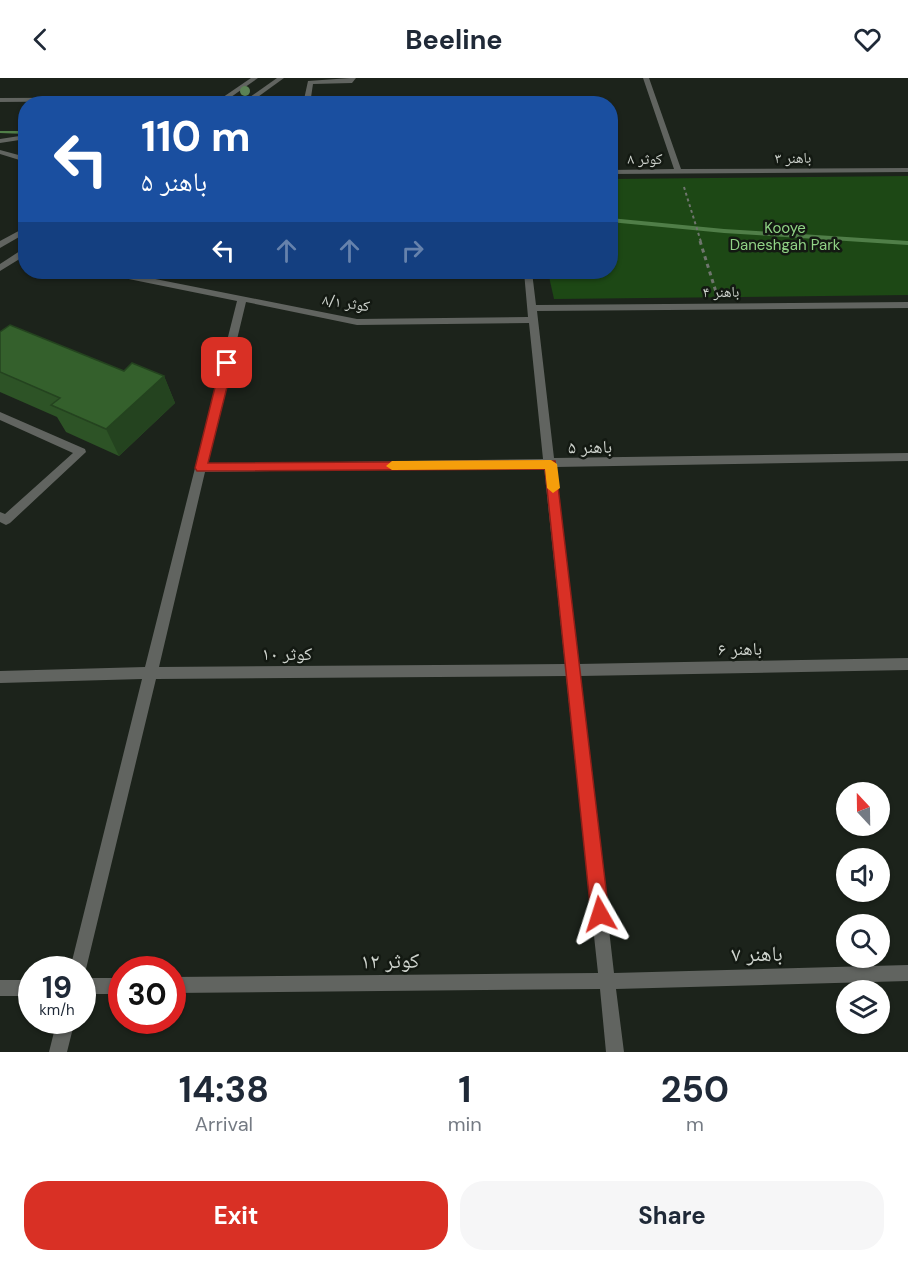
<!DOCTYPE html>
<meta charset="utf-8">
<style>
:root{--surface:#fff;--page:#f6f6f7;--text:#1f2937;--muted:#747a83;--accent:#d93025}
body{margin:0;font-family:"DM Sans","Noto Naskh Arabic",sans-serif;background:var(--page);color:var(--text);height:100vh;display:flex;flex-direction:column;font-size:22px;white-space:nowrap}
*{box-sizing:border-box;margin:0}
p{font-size:20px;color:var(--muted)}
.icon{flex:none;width:33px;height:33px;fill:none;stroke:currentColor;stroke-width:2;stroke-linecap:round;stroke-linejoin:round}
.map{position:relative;height:974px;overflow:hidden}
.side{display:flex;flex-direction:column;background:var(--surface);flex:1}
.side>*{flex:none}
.guide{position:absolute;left:18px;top:18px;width:600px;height:183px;border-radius:24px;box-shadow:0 2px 4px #0004;background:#1a4fa0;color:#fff;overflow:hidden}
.needle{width:39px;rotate:338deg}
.controls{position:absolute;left:836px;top:704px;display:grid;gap:12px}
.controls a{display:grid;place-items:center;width:54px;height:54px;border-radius:50%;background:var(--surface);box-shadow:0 2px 4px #0004;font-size:30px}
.speed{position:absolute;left:18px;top:878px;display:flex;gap:12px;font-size:30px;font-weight:700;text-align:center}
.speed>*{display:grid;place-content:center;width:78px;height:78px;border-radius:50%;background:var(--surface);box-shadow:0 2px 4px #0004;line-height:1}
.speed small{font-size:15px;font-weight:400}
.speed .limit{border:9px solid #d22;background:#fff;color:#111}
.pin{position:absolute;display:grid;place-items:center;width:51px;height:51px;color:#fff;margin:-26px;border-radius:12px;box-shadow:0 3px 9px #0006}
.me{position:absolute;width:66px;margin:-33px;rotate:354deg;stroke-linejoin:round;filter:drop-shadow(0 0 4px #0008)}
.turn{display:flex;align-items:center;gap:21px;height:126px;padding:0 24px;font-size:27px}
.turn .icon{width:78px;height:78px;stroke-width:2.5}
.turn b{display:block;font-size:42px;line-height:51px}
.lanes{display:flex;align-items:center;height:57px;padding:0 24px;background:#0003;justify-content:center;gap:30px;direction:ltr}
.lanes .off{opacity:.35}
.eta{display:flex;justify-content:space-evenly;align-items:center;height:102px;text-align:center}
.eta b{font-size:36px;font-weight:700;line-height:42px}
.button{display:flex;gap:12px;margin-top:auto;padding:12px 24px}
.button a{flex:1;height:69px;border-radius:24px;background:var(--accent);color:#fff;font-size:24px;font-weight:700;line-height:69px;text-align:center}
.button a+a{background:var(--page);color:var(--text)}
header{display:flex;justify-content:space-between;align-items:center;height:78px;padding:0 24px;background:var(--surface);font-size:27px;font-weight:700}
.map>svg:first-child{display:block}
.green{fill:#1d4815}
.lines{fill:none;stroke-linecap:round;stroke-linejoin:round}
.stream{fill:#507e48;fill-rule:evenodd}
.path-far1{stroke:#6f756e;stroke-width:2;stroke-dasharray:3 3;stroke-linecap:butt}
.path{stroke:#6f756e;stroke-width:3;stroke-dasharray:4 4;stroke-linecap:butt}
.service{fill:#616460;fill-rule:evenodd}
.minor{fill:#616460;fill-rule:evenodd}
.tertiary{fill:#616460;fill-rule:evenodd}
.tree{fill:#5c8355}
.wall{fill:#2d5326}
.shaded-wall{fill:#24431f}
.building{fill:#34602c;stroke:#24431f;stroke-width:1.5}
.route{fill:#d93025;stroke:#8d1f18;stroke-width:1.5}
.slow{fill:#f59e0b}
.labels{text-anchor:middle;stroke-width:5;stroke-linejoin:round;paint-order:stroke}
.far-street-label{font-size:15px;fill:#cfd4ce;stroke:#131912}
.far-park-label{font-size:15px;fill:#90d285;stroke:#131912}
.street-label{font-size:18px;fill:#cfd4ce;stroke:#131912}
.near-street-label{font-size:21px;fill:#cfd4ce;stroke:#131912}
</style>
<header><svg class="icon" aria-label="back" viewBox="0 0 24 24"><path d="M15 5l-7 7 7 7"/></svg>Beeline<svg class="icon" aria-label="heart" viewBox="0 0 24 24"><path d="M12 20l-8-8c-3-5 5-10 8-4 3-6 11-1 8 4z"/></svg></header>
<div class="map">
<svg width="908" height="974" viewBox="0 0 908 974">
<rect width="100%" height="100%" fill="#1c231b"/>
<path class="green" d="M908,98V217L554,221L548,194H610L611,101Z"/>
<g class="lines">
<g class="stream">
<path d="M0,53H26V56L0,55Z"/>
<path d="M610,140L724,151L908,163V167L724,155L610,144Z"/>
</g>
<path class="path-far1" d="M684,109L701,164"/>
<path class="path" d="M700,163L716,214"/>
<path class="service" d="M0,334L85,371L86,374L10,445L6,447L0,444V434L5,436L73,375L0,342Z"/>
<g class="minor">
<path d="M350,0H356L352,5L313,6L310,26H303L308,3Z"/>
<path d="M643,0H649L681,91L908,90V94L610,96V92L674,91Z"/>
<path d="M226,19V21L224,22L0,24V20Z"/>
<path d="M26,57V61L0,65V61Z"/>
<path d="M0,72L26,79V84L0,76Z"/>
<path d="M105,194H120L357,241L528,239L524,194H532L536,227L908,224V230L537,233L554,380L908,375V383L555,389L578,586L908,580V592L580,598L614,895L908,887V903L616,911L624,974H606L600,911L172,915V899L598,895L566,598L156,601L86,891L82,897V891H70L142,601L0,605V593L145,589L237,223L109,197ZM246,224L357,247L529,245L543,381L207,386ZM544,389L565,586L159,589L205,394Z"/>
<rect x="82" y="900" width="40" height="16"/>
<rect x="0" y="902" width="32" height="16"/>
<path d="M57,942H75L67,974H49Z"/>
</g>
<g class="tertiary">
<path d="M251,0H258L221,26H213Z"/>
<path d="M277,0H284L248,26H240Z"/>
<path d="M26,149V155L0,170V163Z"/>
<path d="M23,171H26V177L0,193V186Z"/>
</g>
</g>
<circle class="tree" cx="245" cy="13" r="5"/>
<path class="wall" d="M0,254L124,293L164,298L175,325L119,378L66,354L57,339L0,314Z"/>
<path class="shaded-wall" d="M164,298L175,325L119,378L106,351Z"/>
<path class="building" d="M10,247L124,293L132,285L164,298L106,351L51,327L60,320L0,294V254Z"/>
<path class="route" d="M227,281L233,285L208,385L555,383L609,836L606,842L600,845L594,842L591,836L545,391L197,393L195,390L221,285Z"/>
<path class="slow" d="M551,382L557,386L560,410L553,415L547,410L545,391L392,392L386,388L392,383Z"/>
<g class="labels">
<g class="far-street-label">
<text transform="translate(793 80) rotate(-1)" y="5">باهنر ۳</text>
<text x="645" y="86">کوثر ۸</text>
<text transform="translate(721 214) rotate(-1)" y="5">باهنر ۴</text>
<text transform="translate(346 225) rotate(8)" y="5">کوثر ۸/۱</text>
</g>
<g class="far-park-label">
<text x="785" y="155">Kooye<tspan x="785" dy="17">Daneshgah Park</tspan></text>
</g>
<g class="street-label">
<text transform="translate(590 369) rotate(-1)" y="6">باهنر ۵</text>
<text transform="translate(740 571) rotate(-1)" y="6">باهنر ۶</text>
<text x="287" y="582">کوثر ۱۰</text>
</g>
<g class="near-street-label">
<text transform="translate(757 876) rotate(-1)" y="7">باهنر ۷</text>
<text transform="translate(390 883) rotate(-1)" y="7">کوثر ۱۲</text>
</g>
</g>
</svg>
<div class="controls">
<a><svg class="needle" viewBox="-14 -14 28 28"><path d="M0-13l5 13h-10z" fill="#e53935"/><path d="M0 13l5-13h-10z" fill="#747a83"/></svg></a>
<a><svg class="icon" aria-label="sound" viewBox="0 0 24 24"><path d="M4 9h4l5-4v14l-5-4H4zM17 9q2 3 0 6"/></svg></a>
<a><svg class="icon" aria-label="search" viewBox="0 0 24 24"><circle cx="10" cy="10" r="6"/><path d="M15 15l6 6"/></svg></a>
<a><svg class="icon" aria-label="layers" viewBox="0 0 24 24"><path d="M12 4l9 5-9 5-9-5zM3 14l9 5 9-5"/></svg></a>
</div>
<div class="speed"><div>19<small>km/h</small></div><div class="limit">30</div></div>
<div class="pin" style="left:227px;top:285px;background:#d93025"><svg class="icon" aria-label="arrive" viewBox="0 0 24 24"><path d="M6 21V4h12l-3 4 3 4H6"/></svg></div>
<svg class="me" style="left:600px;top:836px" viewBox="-20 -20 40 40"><path d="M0-17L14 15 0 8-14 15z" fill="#d93025" stroke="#fff" stroke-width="4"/></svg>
<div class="guide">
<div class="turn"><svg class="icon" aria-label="left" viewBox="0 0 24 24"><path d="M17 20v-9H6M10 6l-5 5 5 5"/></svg><div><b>110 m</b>باهنر ۵</div></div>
<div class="lanes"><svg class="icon" aria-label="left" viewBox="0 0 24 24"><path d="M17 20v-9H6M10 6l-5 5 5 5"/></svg><svg class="icon off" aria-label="ahead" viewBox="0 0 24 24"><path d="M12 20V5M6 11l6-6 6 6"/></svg><svg class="icon off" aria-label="ahead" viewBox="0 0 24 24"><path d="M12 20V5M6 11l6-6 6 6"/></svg><svg class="icon off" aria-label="right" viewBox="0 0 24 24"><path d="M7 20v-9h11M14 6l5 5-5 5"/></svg></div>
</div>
</div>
<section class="side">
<div class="eta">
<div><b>14:38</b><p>Arrival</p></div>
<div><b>1</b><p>min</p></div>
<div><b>250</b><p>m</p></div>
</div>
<div class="button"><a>Exit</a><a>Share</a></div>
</section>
